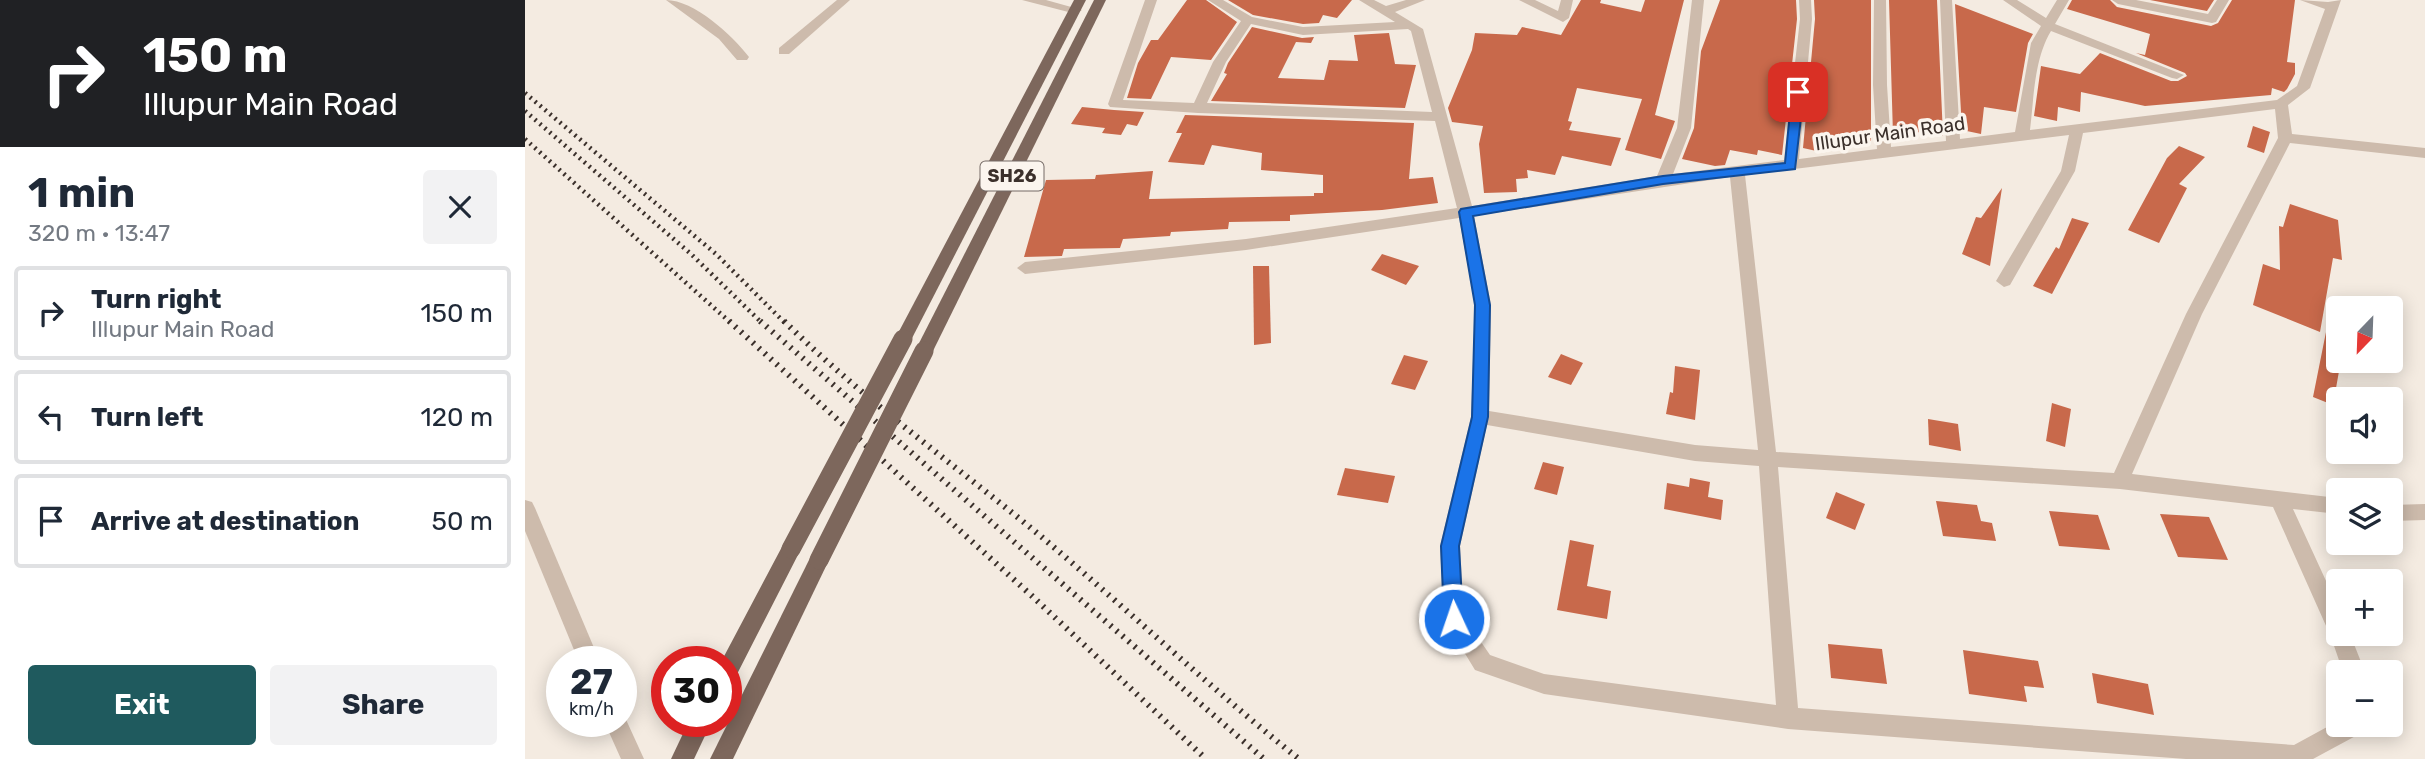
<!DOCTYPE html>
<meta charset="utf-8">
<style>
:root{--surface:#fff;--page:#f2f2f3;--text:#1f2937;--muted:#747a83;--line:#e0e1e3;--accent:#1f5a5e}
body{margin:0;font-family:Rubik,sans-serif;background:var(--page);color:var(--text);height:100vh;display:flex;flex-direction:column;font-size:26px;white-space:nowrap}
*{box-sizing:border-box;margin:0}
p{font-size:23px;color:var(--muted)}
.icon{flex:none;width:38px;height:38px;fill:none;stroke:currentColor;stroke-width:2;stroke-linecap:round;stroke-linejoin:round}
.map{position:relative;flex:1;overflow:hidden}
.side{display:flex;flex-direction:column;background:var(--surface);width:525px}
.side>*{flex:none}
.hud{background:#202124;color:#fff;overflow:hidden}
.needle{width:46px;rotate:203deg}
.buttons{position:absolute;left:1801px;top:296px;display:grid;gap:14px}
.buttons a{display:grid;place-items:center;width:77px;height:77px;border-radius:7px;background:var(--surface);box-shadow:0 4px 18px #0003;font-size:35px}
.speed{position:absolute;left:21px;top:646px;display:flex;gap:14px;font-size:35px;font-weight:700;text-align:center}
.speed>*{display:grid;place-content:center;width:91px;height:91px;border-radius:50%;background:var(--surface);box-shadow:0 4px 18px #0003;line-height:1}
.speed small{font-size:18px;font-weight:400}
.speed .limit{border:10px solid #d22;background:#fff;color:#111}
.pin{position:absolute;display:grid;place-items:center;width:60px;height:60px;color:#fff;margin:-30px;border-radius:14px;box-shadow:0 4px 10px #0006}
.me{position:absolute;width:77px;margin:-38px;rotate:357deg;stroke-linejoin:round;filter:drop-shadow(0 0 5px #0008)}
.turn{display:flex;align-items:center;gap:24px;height:147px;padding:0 28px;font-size:32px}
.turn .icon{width:91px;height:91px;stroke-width:2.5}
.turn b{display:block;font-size:49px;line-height:60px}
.round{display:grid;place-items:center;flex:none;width:74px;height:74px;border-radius:7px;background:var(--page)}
.overview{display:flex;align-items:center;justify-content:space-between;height:119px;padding:0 28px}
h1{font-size:42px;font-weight:700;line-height:52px}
.cta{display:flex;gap:14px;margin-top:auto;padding:14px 28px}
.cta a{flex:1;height:80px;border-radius:7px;background:var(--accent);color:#fff;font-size:28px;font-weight:700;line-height:80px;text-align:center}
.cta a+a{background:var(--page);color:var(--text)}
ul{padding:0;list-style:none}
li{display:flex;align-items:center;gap:21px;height:94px;margin:0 14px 10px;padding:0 14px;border:4px solid var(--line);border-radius:7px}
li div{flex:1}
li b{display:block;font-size:26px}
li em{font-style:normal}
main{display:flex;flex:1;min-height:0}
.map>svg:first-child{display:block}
.building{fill:#c8694b}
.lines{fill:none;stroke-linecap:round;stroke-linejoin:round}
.street{fill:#cdbbac;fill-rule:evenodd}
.primary{fill:#7d675c;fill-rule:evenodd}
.rail-far1{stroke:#3b302b;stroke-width:4.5;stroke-dasharray:2 4.5;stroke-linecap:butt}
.rail{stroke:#3b302b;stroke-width:6;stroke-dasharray:2 6;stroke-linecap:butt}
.primary-bridge{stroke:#7d675c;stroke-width:19}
.route{fill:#1a73e8;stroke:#114b97;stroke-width:2}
.labels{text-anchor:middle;stroke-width:7;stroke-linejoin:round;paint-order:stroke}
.shield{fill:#fbf5ee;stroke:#756b66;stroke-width:2}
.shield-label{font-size:18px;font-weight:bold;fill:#3b302b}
.street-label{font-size:19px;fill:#3b302b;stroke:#fbf5ee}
</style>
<main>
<section class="side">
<div class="hud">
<div class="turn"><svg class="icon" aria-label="right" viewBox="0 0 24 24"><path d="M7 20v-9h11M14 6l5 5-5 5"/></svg><div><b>150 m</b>Illupur Main Road</div></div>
</div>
<div class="overview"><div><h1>1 min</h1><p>320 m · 13:47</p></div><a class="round"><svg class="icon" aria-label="close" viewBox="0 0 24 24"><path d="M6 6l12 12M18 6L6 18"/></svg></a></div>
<ul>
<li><svg class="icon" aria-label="right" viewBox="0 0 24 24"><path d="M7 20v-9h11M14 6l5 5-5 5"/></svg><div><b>Turn right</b><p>Illupur Main Road</p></div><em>150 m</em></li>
<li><svg class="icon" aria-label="left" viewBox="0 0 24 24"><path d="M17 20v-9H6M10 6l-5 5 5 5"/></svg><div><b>Turn left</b></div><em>120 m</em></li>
<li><svg class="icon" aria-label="arrive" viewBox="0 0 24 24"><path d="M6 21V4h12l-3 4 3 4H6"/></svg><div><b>Arrive at destination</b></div><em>50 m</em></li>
</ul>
<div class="cta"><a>Exit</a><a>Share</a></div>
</section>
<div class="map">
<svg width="1900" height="759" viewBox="0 0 1900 759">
<rect width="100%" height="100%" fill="#f4ebe1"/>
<g class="building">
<path d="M662,0H681L712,22L686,60L646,57L626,99L602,98L613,63L626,40H633Z"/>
<path d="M703,0H827L812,18L798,15L794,23L778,24L728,15Z"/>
<path d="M1056,0H1076L1075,3L1116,12L1120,0H1159L1130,115L1150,121L1136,159L1100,150L1117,99L1052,88L1043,121L1047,122L1044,130L1096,138L1086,166L1037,156L1030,175L1002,170L1003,178L991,179L992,192L959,193L954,144L958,126L927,122L923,108L947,50L950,33L992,35L997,27L1036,35Z"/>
<path d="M1195,0H1271L1272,19L1257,155L1233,150L1232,155L1205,150L1200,165L1190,166L1157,159L1169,128L1176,51Z"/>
<path d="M1289,0H1346V141L1300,135L1296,152L1278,148L1290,19Z"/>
<path d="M1364,0H1412L1418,136L1392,132V139L1368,135Z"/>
<path d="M1547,0H1585L1592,7L1686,26L1693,23L1707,0H1770L1762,62L1770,63V74L1762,89L1759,92L1747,88L1746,95L1620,106L1556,92L1555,112L1533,107L1532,121L1509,116L1516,66L1555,74L1575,53L1646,81H1653L1662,76L1660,73L1611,53L1620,55L1625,34L1542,9Z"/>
<path d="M1625,0H1689L1682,11Z"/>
<path d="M1430,4L1508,34L1503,43L1491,112L1459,107L1456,134L1437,130Z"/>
<path d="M727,27L777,38L789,37L786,43L771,42L753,78L799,80L804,60L833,61L829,35L864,33L870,64L891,65L880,108L686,101L702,74L699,73L703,63Z"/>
<path d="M557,107L589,110L619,112L612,126L602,124L596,135L577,133L580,128L546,124Z"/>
<path d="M660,115L889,123L884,179L908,177L913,203L857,210L765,215V221L704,222L703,229L646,232L645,236L598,239L595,248L539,249L537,256L499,257L521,180L570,179L571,175L628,171L624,199L789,196V193H798V175L736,170L737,153L687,145L679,165L643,162L657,133H651Z"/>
<path d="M1728,126L1745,132L1739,153L1722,147Z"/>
<path d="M1654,146L1680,157L1654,184L1662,188L1634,243L1603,230L1642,158Z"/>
<path d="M1477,188L1465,266L1437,254L1451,217L1456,218Z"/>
<path d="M1765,204L1813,220L1817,260L1808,258L1795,332L1728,305L1738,264L1755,270L1754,226L1758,227Z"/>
<path d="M1547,218L1564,223L1527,294L1508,286L1531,247L1534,249Z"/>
<path d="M857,254L894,266L881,285L846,270Z"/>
<path d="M728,266H744L746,343L729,345Z"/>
<path d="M1804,317L1813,318V360H1816L1808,405L1788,397Z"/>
<path d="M1036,354L1058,363L1046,385L1023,377Z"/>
<path d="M879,355L903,361L890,390L866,384Z"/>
<path d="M1150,366L1175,370L1170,420L1141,414L1145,392L1148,393Z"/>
<path d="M1527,403L1546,409L1540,447L1521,441Z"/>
<path d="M1403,419L1433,424L1436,451L1404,445Z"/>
<path d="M1018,462L1039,467L1032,495L1009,489Z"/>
<path d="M820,468L870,476L863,503L812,495Z"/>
<path d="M1165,478L1185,482L1183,497L1198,500L1196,520L1139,509L1142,483L1164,487Z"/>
<path d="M1311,492L1340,504L1330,530L1301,518Z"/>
<path d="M1411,501L1452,505L1456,521L1467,523L1471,541L1418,536Z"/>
<path d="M1524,511L1573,515L1585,550L1534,546Z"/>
<path d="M1635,514L1684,517L1703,560L1653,557Z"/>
<path d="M1045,540L1069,545L1062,586L1086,591L1082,619L1032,610Z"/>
<path d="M1303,644L1357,649L1362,684L1306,678Z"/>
<path d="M1438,650L1513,661L1519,688L1499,686L1502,702L1444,694Z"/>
<path d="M1567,673L1623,684L1629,715L1572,703Z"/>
</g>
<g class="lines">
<g class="street">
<path d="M141,0C169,0 207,35 224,57L222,60H212L194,39Z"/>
<path d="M312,0H325L264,54H254V48Z"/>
<path d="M497,0H521L557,10L551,14Z"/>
<path d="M620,0H632L598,100L669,103L688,62L716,21L683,0H698L727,17L778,27L870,22L834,0H849L861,6L881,0H900L870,12L898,29L947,206L1132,176L1152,128L1167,0H1179L1166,128L1148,174L1259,160L1275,19L1274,0H1286L1287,19L1274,159L1352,149L1348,85L1349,0H1361L1362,85L1366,147L1421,141L1415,0H1427L1435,139L1490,132L1506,43L1516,26L1478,0H1492L1521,18L1532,0H1544L1530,24L1659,75L1652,79L1647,78L1526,31C1509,59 1509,98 1505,130L1752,100L1772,86L1800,9L1775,0L1803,2L1816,0L1785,88L1763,105L1767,134L1900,148V158L1765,143L1677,314L1607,474L1813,498V514L1768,509L1813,607V634H1825L1840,672H1818L1806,637L1748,507L1595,489L1253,467L1273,708L1769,745L1813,721V724H1841L1838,732L1788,759H1661L1263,729L1019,694L950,670L919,619L915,546L946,417L950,305L934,218L721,250L500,274L492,268L500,262L721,239L932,208L910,121L673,113L585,107L583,104ZM726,24L778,35L883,29L886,31L907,112L682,103L701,62ZM1750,109L1753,138L1661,314L1589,473L1251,452L1220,175L1544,135L1536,171L1471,281L1479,287L1485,285L1550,171L1558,133ZM1205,177L1233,450L1170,445L964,411L966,305L949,216ZM962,425L1170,461L1234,466L1251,705L1019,674L965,655L939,617L935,546Z"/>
<path d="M994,0H1010L1033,11L1036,0H1048L1044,18L1038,22Z"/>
<path d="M1587,0H1611L1683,14L1692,0H1704L1691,22L1687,23L1593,4Z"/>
<path d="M0,500L7,502L10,508L75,662H54L0,531Z"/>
<path d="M1900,504V520L1866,521V505Z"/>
<path d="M96,713H98L119,759H96L79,721H96Z"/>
</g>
<g class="primary">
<path d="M549,0H561L384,344H372L370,339Z"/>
<path d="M569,0H581L408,351L405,356H393L390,351Z"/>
<path d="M266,540L273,543L276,549L209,680L201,683V662H196L259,543Z"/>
<path d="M294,551L301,554L304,560L208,759H185L287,554Z"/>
<path d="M164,721H187L169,759H146Z"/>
</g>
<g class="rail-far1">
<path d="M0,93L191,254L260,323"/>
<path d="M0,111L166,254L237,323"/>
<path d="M0,139L206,323"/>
</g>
<g class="rail">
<path d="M204,321L507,596L681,759"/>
<path d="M235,321L739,759"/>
<path d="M259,321C337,398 427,463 512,533C600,607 684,687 774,759"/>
</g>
<g class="primary-bridge">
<path d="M266,549L378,339"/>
<path d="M294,560L399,351"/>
</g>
</g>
<path class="route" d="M1273,88L1279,92L1270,169L1138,184L948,216L965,305L963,417L934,546L938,619L935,625L929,628L922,625L919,619L916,546L947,417L950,305L934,212L936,209L1138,176L1260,163L1267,92Z"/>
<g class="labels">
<rect class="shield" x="455.5" y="161.5" width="63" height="29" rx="5"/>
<g class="shield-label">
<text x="487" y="182">SH26</text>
</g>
<g class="street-label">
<text transform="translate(1365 133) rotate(-8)" y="7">Illupur Main Road</text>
</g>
</g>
</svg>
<div class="buttons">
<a><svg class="needle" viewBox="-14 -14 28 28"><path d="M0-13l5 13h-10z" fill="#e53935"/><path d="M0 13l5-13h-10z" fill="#747a83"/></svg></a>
<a><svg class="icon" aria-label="sound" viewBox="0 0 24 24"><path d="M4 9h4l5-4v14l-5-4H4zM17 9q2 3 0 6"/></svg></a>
<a><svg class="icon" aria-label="layers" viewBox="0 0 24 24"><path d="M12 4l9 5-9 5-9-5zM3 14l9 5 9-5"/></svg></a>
<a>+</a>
<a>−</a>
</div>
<div class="speed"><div>27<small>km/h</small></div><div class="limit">30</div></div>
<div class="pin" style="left:1273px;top:92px;background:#d93025"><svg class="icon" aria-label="arrive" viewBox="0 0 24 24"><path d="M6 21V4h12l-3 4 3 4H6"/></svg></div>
<svg class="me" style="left:929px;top:619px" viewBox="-20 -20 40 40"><circle r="17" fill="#1a73e8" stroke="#fff" stroke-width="3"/><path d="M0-11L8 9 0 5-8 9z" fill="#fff"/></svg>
</div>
</main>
